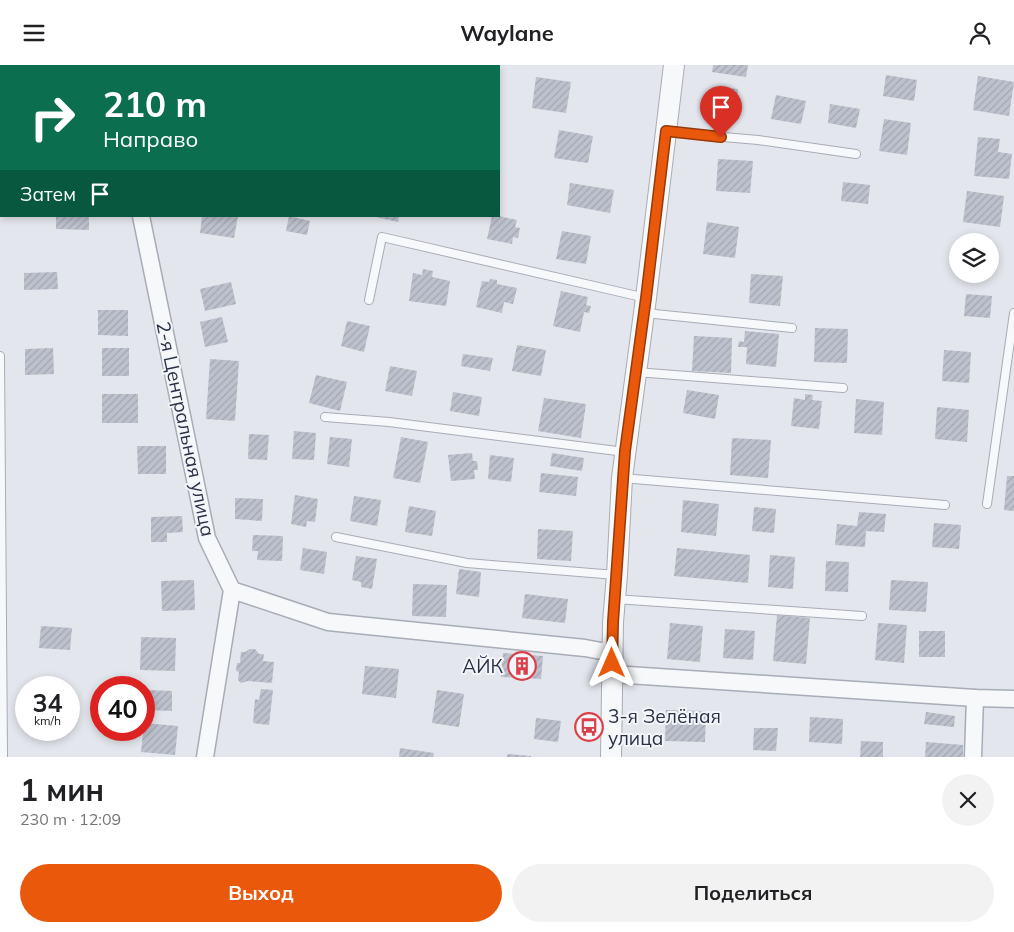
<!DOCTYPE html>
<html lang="ru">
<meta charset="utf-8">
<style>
:root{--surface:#fff;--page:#f2f2f2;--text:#202124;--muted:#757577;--accent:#ea580c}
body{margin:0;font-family:Mulish,sans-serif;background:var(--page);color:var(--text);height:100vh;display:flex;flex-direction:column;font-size:19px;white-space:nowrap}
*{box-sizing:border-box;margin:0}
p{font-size:16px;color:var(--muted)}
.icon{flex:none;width:28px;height:28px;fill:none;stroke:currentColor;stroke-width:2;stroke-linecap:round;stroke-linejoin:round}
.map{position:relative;height:692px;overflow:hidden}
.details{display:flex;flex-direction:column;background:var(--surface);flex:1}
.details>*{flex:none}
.hud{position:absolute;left:0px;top:0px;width:500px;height:152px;box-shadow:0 2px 8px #0003;background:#0b6e4f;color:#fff;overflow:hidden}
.controls{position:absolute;left:949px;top:168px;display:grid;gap:10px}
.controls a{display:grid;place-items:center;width:50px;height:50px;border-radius:50%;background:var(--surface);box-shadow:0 2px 8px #0003;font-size:25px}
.speed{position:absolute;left:15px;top:611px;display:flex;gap:10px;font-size:25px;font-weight:700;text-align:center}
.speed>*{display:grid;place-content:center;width:65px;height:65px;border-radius:50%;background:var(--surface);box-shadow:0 2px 8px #0003;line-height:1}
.speed small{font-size:12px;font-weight:400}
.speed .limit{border:8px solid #d22;background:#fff;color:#111}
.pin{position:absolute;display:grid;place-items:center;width:42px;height:42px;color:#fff;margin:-51px -21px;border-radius:50% 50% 50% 0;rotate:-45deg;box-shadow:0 0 5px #0007}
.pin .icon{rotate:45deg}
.me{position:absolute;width:55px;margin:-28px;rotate:0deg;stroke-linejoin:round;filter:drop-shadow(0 0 4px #0008)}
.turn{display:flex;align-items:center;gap:18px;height:105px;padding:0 20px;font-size:22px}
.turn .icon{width:65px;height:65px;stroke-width:2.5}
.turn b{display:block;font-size:35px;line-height:42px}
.then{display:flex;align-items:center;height:48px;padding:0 20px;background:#0003;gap:10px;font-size:19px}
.round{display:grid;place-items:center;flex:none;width:52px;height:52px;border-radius:26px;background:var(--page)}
.head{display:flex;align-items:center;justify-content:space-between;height:85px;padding:0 20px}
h1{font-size:30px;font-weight:700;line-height:38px}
.primary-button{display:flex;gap:10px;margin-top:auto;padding:10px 20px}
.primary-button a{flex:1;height:58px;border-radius:30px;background:var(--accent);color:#fff;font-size:20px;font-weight:700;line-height:58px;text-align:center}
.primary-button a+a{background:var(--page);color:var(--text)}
header{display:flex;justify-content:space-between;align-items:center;height:65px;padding:0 20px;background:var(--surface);font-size:22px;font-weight:700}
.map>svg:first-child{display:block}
.building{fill:url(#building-hatch)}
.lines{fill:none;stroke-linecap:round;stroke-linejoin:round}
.service-casing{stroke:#a7acb7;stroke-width:10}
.minor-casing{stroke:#a7acb7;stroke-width:19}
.tertiary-casing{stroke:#a7acb7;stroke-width:22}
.service{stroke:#f7f8fa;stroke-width:8}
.minor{stroke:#f7f8fa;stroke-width:16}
.tertiary{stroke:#f7f8fa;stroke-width:20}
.route-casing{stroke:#983908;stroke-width:12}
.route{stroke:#ea580c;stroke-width:9}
.labels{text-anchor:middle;stroke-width:4;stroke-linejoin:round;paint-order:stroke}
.street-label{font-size:19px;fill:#293147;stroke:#f3f5f9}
.poi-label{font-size:19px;fill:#293147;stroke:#f3f5f9;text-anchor:end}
</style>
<header><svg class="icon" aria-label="menu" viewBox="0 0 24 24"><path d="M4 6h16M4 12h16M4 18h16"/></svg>Waylane<svg class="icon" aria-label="person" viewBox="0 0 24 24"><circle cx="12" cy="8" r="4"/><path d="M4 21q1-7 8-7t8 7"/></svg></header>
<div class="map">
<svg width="1014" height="692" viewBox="0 0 1014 692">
<defs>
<pattern id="building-hatch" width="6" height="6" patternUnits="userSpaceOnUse" patternTransform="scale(1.25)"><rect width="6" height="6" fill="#bdc1cd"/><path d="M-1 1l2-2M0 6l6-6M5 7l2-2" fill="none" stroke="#a2a6b1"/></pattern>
</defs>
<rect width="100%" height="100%" fill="#e3e6ec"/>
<g class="building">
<path d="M713,0H748L746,12L712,7Z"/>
<path d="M886,10L917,15L914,36L883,31Z"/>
<path d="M978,11L1014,17L1009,51L973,45Z"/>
<path d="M536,12L571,17L566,48L532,43Z"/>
<path d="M720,22L738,24L734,58L716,55Z"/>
<path d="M776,30L806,36L801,59L771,54Z"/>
<path d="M830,39L860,44L856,63L828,58Z"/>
<path d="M884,54L911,58L907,90L879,86Z"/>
<path d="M559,65L593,71L588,98L554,93Z"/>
<path d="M978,72L1000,74L998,87L1012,89L1009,114L974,111Z"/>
<path d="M718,94L753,96L750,128L716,126Z"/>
<path d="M843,117L870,120L868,139L841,136Z"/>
<path d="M570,118L614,125L610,148L567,140Z"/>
<path d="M967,126L1004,131L1000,162L963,157Z"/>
<path d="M56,151H89V165L56,164Z"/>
<path d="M202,151H238L234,173L200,168Z"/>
<path d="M289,151L310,156L307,170L286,166Z"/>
<path d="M371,151H399L398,157Z"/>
<path d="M492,151H499L517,155L515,162L520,163L518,173L513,172L512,179L487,174Z"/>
<path d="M707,157L739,162L735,193L703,189Z"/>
<path d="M562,166L591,171L586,199L556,194Z"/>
<path d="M423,204L433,206L432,212L450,216L446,241L409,236L413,208L422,210Z"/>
<path d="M57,207L58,224L24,225V208Z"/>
<path d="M751,209L783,211L780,241L749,238Z"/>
<path d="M490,214L497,215V219L517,223L513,239L504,237L502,248L476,242L482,216L489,217Z"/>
<path d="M231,217L236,239L205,246L200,224Z"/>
<path d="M561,226L588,232L586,240L591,241L589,248L584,247L580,267L553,261Z"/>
<path d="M966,229L992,231L990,253L964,251Z"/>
<path d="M98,245H128V271L98,270Z"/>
<path d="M222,252L228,277L205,282L200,257Z"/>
<path d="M347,256L370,261L364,287L341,281Z"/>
<path d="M815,263L848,264L847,298L814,297Z"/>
<path d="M745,266L779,269L776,302L746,299L747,282H738L739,276L744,277Z"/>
<path d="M694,271L732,273L731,308L692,306Z"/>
<path d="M517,280L546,285L541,311L512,306Z"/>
<path d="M53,283L54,309L25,310V284Z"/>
<rect x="102" y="283" width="27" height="28"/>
<path d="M944,285L971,287L969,318L942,316Z"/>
<path d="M463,289L493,293L490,306L461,301Z"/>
<path d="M210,294L239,296L235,356L206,354Z"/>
<path d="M390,301L417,306L412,331L385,326Z"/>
<path d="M316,310L347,317L340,346L309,338Z"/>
<path d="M687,325L719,330L715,354L683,348Z"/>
<path d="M453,327L482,332L479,351L450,346Z"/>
<rect x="102" y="329" width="36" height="29"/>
<path d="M805,329L813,330L812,335L822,336L819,364L791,361L794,333L805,335Z"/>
<path d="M544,333L586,339L581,373L538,366Z"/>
<path d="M856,334L884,337L882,370L854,368Z"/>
<path d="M937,342L969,345L967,377L935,374Z"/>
<path d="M294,366L316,368L314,395L292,394Z"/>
<path d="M249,369L269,370L267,395L248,394Z"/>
<path d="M330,372L352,374L349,402L327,399Z"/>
<path d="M401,372L428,377L420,418L393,413Z"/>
<path d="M732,373L771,375L768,413L730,410Z"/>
<path d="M137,381H166V409H138Z"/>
<path d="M472,388L473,396H477L478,405H474L475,414L451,416L448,390Z"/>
<path d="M552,388L584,393L582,406L550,401Z"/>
<path d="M490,390L514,393L511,417L488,414Z"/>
<path d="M541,408L578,412L576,431L539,427Z"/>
<path d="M1007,411H1014V446L1004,445Z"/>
<path d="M295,430L318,434L315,457L307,456L306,462L291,459Z"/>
<path d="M354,431L381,435L377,461L350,456Z"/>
<path d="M235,433L263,434L262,456L235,454Z"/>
<path d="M683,435L719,439L716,471L681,467Z"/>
<path d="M409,441L436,446L432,471L405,467Z"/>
<path d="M754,442L776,444L774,468L752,466Z"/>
<path d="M859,447L886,449L884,467L866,466L865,482L835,480L837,459L857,461Z"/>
<path d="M182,451L183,467L167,468V477H151V452Z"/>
<path d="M934,458L961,460L959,484L932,482Z"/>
<path d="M538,464L573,466L571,496L537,494Z"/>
<path d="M253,470L283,471L282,496L257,495L258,486H252Z"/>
<path d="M303,483L327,487L324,509L300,505Z"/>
<path d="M677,483L750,490L748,518L674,511Z"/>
<path d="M770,490L795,492L793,524L768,522Z"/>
<path d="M356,491L377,494L372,524L361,522V517L352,515Z"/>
<path d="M826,496L849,497L848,527L825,526Z"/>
<path d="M459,504L481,507L479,532L456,529Z"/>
<path d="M194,515L195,545L162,546L161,516Z"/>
<path d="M891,515L928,517L926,547L889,545Z"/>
<path d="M413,519L447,520L446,552L412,551Z"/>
<path d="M525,529L568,534L565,558L522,553Z"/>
<path d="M777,550L810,553L806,599L773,596Z"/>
<path d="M670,558L703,561L700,597L667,594Z"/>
<path d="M878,558L907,560L904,598L875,595Z"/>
<path d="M41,561L72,563L70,585L39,583Z"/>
<path d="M725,564L755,566L753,595L723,593Z"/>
<rect x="919" y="566" width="26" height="26"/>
<path d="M141,572L176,573L175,606L140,605Z"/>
<path d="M250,584H255L259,589H264L263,596L274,597L272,618L248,616L241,618L238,615L239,607L236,606L237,598H240L241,587H245Z"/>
<path d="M503,588L543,591L541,614L501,612Z"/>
<path d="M365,601L399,604L396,633L362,629Z"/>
<path d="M36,615H45L44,620H51V622H28V620H36Z"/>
<path d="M261,624L273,625L269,660L253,658L255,634L259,635Z"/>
<path d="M146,625L172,626V646L146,645Z"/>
<path d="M437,625L464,629L459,662L432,658Z"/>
<path d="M666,645L706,646L705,677L665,676Z"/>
<path d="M926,647L955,651L954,662L924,659Z"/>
<path d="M810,652L843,654L842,679L809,677Z"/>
<path d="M536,653L561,656L558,677L534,674Z"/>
<path d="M144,658L178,661L175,690L141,687Z"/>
<path d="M754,663H778L776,686L753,685Z"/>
<path d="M861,676L883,677V692H860Z"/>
<path d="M926,677L963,680V692H925Z"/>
<path d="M400,683L434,688L433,692H399Z"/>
<path d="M507,689L531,691V692H507Z"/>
</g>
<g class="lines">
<defs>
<g id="service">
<path d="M155,0L159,1"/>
<path d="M239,1L240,0"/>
<path d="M666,67L758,75L856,89"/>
<path d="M369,235L382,172L646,233"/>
<path d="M645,248L792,263"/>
<path d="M0,291L3,692"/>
<path d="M636,307L843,323"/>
<path d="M325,352L389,357L625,387"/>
<path d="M622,413L945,440"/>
<path d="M987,439L1014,248"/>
<path d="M336,472L467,498L616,510"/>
<path d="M615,534L862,551"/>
</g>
<g id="minor">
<path d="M112,0L113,1"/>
<path d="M0,22L1,23"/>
<path d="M141,151L207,473L232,525L205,692"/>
<path d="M232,525L328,557L585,583L612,588"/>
<path d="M613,609L975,633L1014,634"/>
<path d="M973,692L975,633"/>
</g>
<path id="tertiary" d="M611,692L613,557L617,510L622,413L646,233L674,0"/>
</defs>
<use href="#service" class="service-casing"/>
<use href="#minor" class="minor-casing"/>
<use href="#tertiary" class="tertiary-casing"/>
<use href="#service" class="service"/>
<use href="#minor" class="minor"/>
<use href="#tertiary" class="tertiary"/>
</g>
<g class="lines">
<defs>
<path id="route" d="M612,598L613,557L625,386L646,233L666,66L721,72"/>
</defs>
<use href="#route" class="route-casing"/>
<use href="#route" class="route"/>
</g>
<defs>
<symbol id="building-ring" viewBox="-11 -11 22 22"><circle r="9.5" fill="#f3f5f9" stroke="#db3f49" stroke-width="1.5"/><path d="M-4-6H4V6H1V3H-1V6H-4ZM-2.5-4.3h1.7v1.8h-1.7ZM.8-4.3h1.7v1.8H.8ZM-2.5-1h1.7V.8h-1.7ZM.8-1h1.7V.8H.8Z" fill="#db3f49"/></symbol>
<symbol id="bus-ring" viewBox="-11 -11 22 22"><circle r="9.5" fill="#f3f5f9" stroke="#db3f49" stroke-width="1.5"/><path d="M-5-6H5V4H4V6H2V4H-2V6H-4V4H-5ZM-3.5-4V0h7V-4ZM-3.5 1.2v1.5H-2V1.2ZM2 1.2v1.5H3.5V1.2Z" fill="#db3f49"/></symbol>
</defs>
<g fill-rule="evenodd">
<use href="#building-ring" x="506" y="585" width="32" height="32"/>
<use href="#bus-ring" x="573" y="646" width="32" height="32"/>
</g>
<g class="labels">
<g class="street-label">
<text transform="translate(186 364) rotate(78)" y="7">2-я Центральная улица</text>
</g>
<g class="poi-label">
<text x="503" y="608">АЙК</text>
<text x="608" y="658" text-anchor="start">3-я Зелёная<tspan x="608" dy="22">улица</tspan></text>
</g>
</g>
</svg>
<div class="controls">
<a><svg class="icon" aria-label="layers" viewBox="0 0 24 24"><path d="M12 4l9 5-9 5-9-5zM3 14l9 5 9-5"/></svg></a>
</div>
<div class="speed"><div>34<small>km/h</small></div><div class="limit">40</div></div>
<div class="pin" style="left:721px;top:72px;background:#d93025"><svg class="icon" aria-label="arrive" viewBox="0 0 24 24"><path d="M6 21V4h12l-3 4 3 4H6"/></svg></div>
<svg class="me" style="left:612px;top:598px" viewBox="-20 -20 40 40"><path d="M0-17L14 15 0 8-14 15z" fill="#ea580c" stroke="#fff" stroke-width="4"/></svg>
<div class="hud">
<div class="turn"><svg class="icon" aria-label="right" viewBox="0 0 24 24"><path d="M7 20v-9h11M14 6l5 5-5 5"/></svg><div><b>210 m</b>Направо</div></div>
<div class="then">Затем<svg class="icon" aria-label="arrive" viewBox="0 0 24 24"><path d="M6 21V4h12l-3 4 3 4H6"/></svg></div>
</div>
</div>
<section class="details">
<div class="head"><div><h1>1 мин</h1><p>230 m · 12:09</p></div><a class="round"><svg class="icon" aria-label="close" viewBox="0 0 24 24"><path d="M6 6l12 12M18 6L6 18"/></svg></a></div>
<div class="primary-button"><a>Выход</a><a>Поделиться</a></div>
</section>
